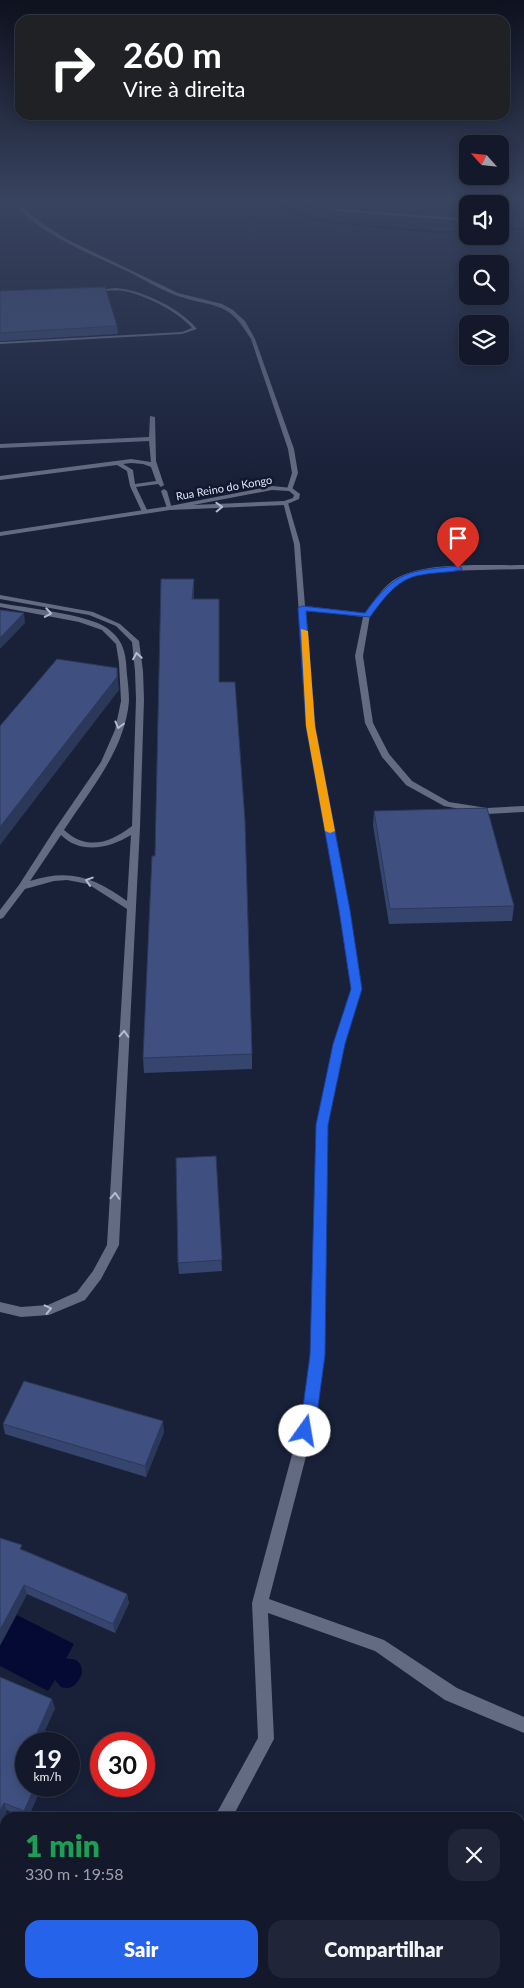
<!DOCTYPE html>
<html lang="pt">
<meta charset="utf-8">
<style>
:root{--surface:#13192b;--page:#202637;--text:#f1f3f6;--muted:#9da0a9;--line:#323847;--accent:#2563eb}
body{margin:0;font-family:Lato,sans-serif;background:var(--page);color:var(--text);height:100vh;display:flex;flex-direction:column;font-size:19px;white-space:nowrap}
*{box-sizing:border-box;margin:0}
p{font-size:16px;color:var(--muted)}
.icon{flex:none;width:28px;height:28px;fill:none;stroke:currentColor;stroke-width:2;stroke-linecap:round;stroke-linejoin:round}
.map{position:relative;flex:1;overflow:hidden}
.side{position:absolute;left:0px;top:1812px;width:525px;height:176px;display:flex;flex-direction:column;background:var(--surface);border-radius:15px 15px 0 0;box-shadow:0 2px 12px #0003,0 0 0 1px var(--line)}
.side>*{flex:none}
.hud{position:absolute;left:15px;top:15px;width:495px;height:105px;border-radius:15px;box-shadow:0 2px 12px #0003,0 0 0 1px var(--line);background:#202124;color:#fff;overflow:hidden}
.needle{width:32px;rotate:297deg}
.tools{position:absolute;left:459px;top:135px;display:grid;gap:10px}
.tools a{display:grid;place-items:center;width:50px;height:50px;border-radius:10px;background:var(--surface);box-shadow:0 2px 12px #0003,0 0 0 1px var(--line);font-size:25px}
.speed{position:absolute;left:15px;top:1732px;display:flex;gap:10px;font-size:25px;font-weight:700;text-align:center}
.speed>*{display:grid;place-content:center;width:65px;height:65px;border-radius:50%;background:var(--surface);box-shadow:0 2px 12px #0003,0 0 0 1px var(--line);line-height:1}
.speed small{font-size:12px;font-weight:400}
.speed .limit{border:8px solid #d22;background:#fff;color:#111}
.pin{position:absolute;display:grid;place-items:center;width:42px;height:42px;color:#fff;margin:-51px -21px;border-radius:50% 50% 50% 0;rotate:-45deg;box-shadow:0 0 5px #0007}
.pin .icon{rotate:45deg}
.me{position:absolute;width:55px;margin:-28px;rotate:13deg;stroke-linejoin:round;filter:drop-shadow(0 0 4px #0008)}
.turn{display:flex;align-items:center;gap:18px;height:105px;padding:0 25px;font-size:22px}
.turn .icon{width:65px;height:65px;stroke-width:2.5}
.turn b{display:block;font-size:35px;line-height:42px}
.round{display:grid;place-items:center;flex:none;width:52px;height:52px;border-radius:15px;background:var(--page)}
.overview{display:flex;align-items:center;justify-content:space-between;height:85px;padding:0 25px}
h1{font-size:30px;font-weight:800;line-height:38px;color:#1e9e55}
.button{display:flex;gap:10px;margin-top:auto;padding:10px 25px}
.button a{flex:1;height:58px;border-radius:15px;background:var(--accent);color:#fff;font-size:20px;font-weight:800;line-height:58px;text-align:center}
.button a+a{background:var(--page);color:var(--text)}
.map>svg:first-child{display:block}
.water{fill:#050a35}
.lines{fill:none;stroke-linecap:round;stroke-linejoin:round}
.stream{fill:#050a35;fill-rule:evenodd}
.minor{fill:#636b82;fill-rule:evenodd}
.tertiary{fill:#636b82;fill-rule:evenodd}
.wall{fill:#36456e}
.shaded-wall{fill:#2c385a}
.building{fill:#3f5080;stroke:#2c385a}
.oneway{stroke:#b4bbce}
.route{fill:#2563eb;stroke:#184099}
.slow{fill:#f59e0b}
.labels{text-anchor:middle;stroke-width:5;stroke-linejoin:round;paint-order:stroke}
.far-street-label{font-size:11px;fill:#dfe6f7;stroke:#10172f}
</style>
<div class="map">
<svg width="524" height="1988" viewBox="0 0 524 1988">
<rect width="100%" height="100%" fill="#192139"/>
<path class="water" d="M17,1615L74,1644L66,1659C76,1658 82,1662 82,1673C79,1683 72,1691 61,1687L55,1680L48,1691L0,1666V1646Z"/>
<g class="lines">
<g class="stream">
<path d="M268,199H272L311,217L336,222L437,231H468V233H437L336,224L309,219Z"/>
<rect x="500" y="228" width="24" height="2"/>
</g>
<g class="minor">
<path d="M11,199H15L20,206L43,224L68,240L178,293L222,304L233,310L245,321L255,339L294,449L298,473L292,490L287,489L292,473L288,449L251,339C227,298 214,309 175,295C159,289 143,279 127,271C89,253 37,234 11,199Z"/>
<path d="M292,199H297L338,209L468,219V221L338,211Z"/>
<path d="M462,199H466L474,204H469Z"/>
<path d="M115,288C141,289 181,309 197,329L182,334L0,344V342L182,332L192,328C179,312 145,295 124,291C114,290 103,291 93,292L91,291Z"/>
<path d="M150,416L155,417L156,461L164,485L161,487L158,484L136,487L148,512L147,513L142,512L130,486L127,471L117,465L0,480V476L131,459L151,462L149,441L0,448V444L149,437ZM131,463L143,464L151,467L156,481L135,484L133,470L123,464Z"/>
<path d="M164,489L167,491L172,509L167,508L161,491Z"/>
<path d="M283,502L288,503L300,544L305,606L365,613C373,602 385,584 397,578C428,561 489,566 524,565V569L441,571L419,575L400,581L379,602L370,615L363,656L373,723L389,754L412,781L449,802L487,808L524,806V812L487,814L444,806L406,785L382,757L365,723L355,656L363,617L306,610L315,726L349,910L361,989L344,1044L328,1125L324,1355L317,1414L269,1599L384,1640L457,1688L524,1717V1733L445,1700L375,1651L268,1613L274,1739L232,1818H214L258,1738L252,1603L303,1414L312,1355L316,1125L334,1044L351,989L339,910L307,726L294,544Z"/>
<path d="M0,595L93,612L120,624L139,641L143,671L144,699L140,827L119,1245L101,1279L85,1300L49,1315L21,1317L0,1312V1302L21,1307L48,1305L77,1292L93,1271L107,1245L127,909L88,884L67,880L54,881L25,889L3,918L0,919V910L19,885L55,829L101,762L115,730L121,701L119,663L116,644L102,630L79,622L0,607V603C26,608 87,614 107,628C125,641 126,655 127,675C128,683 129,693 129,701C125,750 90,790 64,830C87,851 110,843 132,826L136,699L135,671L132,642L116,626L89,615L0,599ZM61,835C81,855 110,848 131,835L127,901C95,878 70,868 30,881Z"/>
<path d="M132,1984H150L148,1988H130Z"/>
</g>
<path class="tertiary" d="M272,486L292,488L300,494L299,499L285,505L170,510L0,536V532L170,506ZM272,490L289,491L294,495L293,498L284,501L193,505Z"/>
</g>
<g class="wall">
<path d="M0,291L117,326L118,334L0,341Z"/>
<path d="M194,592V599L219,612V682L252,1054V1069L144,1073L143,1058L155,856Z"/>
<path d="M374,811L514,906L512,921L389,924L373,825Z"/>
<path d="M216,1156L222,1271L179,1274L178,1263Z"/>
<path d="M3,1424L164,1432L146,1477L5,1434Z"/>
<path d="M24,1550L127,1594L129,1603L115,1633L27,1594L0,1645Z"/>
<path d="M0,1677L55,1708L39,1744H26L42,1786L28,1818H23L7,1810L0,1825Z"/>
</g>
<g class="shaded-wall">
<path d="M194,579V592L193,612L192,599Z"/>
<path d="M24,613L25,623L0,649V638Z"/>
<path d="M117,668L119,690L0,845V827Z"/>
<path d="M163,1421L164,1432L146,1477L145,1466Z"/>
<path d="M24,1585L27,1594L0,1645V1630Z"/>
<path d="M127,1594L129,1603L115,1633L113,1624Z"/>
<path d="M52,1699L55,1708L39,1744H32Z"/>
<path d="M35,1786H42L28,1818H26L24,1811Z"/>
<path d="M4,1803L7,1810L0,1825V1810Z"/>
</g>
<g class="building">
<path d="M105,287L117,326L0,333V291Z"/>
<path d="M161,579H194L192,599H219V682H235L245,821L252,1054L143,1058L152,856H155Z"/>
<path d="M0,610L24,613L0,638Z"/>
<path d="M57,659L117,668V677L0,827V726Z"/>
<path d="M487,808L514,906L390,909L374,811Z"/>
<path d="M216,1156L222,1260L178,1263L176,1158Z"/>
<path d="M24,1381L163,1421L145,1466L3,1424Z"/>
<path d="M0,1538L22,1545L20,1549L127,1594L113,1624L24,1585L0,1630Z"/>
<path d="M0,1677L52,1699L32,1744H26V1786H35L24,1811L4,1803L0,1810Z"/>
</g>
<defs><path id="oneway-chevron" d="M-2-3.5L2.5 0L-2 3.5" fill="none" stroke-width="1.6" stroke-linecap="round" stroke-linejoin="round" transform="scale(1.25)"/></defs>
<g class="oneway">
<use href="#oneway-chevron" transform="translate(219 507) rotate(-2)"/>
<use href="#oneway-chevron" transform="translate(48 613) rotate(10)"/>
<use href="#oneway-chevron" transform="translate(137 656) rotate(-99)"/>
<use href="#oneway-chevron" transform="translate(119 725) rotate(105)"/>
<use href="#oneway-chevron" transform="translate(89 881) rotate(-162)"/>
<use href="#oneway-chevron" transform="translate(124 1034) rotate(-87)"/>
<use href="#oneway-chevron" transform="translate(115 1196) rotate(-87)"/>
<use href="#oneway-chevron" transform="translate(48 1309) rotate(-13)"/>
</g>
<linearGradient id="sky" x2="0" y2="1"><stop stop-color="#0e121f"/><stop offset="0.42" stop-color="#38435f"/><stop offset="1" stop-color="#38435f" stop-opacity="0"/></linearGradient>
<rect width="524" height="477" fill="url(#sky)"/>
<path class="route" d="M458,566L462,568L461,570C448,573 434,572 421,575C398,578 383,599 370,617L306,611L315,726L350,910L362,989L345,1044L328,1125L325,1355L317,1414L310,1436L305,1438L299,1436L297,1431L302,1414L310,1355L316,1125L333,1044L351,989L339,910L306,726L298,608L302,606L365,613C396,570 409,571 458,566Z"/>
<path class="slow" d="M301,629L308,631L315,726L335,831L330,833L325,831L306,726Z"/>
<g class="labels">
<g class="far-street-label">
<text transform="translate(224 488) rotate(-10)" y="4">Rua Reino do Kongo</text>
</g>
</g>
</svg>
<div class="tools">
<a><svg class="needle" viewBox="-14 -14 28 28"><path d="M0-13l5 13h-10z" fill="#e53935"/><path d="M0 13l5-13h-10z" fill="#9da0a9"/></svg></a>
<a><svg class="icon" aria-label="sound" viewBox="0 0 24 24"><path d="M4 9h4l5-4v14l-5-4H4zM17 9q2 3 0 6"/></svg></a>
<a><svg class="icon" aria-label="search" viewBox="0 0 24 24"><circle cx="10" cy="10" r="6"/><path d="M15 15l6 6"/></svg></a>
<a><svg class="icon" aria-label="layers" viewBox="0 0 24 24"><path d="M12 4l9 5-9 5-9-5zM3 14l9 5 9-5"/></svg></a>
</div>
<div class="speed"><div>19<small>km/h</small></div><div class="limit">30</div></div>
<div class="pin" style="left:458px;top:568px;background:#d93025"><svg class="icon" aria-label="arrive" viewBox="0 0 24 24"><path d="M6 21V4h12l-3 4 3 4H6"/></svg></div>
<svg class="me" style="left:305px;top:1431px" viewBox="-20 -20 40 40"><circle r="19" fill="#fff"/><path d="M0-13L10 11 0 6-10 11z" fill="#2563eb"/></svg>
<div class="hud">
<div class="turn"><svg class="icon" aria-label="right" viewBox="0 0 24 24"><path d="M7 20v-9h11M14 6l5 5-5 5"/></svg><div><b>260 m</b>Vire à direita</div></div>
</div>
<section class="side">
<div class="overview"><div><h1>1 min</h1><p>330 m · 19:58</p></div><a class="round"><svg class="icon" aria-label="close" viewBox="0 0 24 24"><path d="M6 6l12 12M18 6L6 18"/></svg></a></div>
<div class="button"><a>Sair</a><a>Compartilhar</a></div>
</section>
</div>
